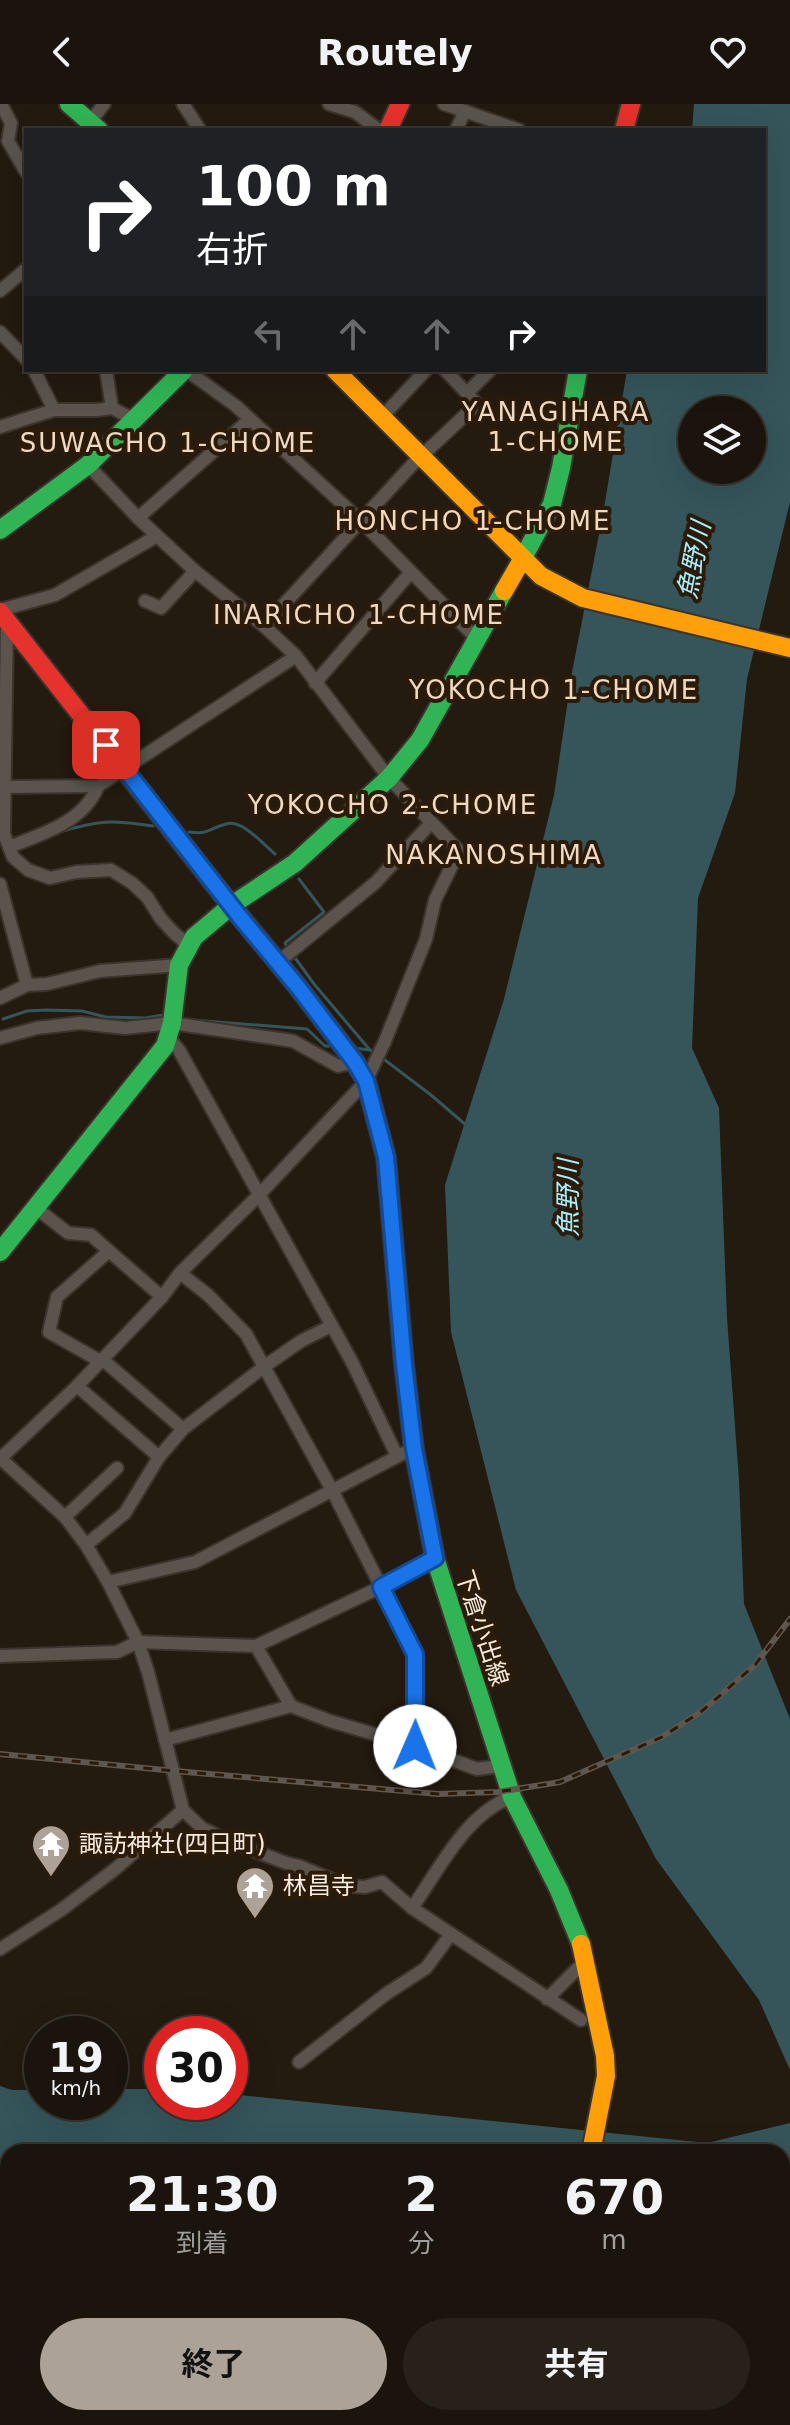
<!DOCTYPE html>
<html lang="ja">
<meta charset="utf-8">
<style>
:root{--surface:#1a140c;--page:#27211a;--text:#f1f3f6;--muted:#9f9e9d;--line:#38332d;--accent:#ada298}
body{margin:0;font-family:"DejaVu Sans","Noto Sans JP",sans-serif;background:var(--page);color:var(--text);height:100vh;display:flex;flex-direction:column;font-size:30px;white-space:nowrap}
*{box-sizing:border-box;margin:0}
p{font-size:26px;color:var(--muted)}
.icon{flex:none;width:44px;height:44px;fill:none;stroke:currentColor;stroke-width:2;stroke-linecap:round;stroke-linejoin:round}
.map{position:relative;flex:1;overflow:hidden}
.drawer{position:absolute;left:0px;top:2040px;width:790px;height:282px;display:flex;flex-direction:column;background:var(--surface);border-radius:24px 24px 0 0;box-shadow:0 8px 32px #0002,0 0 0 2px var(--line)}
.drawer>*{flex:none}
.guide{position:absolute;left:24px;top:24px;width:742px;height:244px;border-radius:0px;box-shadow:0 8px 32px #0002,0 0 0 2px var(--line);background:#202124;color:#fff;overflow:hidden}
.fabs{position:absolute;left:678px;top:292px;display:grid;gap:16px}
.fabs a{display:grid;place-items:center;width:88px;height:88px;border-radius:50%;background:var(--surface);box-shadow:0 8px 32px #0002,0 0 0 2px var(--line);font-size:40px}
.speed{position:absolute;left:24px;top:1912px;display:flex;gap:16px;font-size:40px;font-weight:700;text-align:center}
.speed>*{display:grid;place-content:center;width:104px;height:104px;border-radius:50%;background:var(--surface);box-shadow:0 8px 32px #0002,0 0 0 2px var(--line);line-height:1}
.speed small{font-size:20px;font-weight:400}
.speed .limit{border:12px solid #d22;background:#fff;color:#111}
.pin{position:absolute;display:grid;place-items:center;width:68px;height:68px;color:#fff;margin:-34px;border-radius:16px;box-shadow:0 4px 12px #0006}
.me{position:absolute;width:88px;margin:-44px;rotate:1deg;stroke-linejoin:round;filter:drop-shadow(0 0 6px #0008)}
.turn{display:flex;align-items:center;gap:28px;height:168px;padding:0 40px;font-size:36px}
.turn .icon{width:104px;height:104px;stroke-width:2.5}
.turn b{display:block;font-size:56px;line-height:68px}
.lanes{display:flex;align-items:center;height:76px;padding:0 40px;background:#0003;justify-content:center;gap:40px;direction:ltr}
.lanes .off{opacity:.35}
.eta{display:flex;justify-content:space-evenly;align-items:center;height:136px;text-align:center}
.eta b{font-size:48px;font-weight:700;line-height:56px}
.action{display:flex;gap:16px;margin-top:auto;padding:16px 40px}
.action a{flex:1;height:92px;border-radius:48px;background:var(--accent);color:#111;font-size:32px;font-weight:700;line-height:92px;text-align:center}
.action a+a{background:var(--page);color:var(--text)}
header{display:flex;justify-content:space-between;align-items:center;height:104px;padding:0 40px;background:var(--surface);font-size:36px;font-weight:700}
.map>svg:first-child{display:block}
.water{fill:#35555b;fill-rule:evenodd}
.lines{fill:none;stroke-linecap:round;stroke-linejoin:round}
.stream{stroke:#35555b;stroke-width:3}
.street-casing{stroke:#3b332c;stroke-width:16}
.fast-casing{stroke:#3b332c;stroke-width:22}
.slow-casing{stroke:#3b332c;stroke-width:22}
.jam-casing{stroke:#3b332c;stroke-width:22}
.street{stroke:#5a544c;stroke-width:12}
.fast{stroke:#30b455;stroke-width:18}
.slow{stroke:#ff9f0a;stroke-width:18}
.jam{stroke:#e5322d;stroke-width:18}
.rail-casing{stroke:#5e5750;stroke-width:6}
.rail{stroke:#2b1b08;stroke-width:3;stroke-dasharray:9;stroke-linecap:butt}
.route-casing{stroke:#114b97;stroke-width:20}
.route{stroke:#1a73e8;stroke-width:14}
.labels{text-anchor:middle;stroke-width:8;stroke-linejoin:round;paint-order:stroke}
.street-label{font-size:24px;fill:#f8ece1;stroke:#2b1b08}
.poi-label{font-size:24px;fill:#f8ece1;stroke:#2b1b08;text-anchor:start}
.neighbourhood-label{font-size:26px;letter-spacing:2px;fill:#efd9c2;stroke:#2b1b08}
.water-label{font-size:26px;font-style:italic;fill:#a6eefc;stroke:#2b1b08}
</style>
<header><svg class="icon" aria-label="back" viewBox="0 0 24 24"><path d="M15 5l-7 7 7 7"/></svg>Routely<svg class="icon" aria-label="heart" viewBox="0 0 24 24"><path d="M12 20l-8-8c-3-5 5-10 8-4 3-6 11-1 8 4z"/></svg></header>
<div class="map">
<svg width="790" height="2321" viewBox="0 0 790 2321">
<rect width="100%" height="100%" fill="#231a10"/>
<g class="water">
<path d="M694,0H790V398L747,575L735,689L698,794L692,944L719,1004L727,1214L739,1376L744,1500L790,1615V1966L759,1896L656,1755L516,1486L451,1228L445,1081L504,895L554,691L572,568L603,410L627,266H764V26H692ZM692,306H752V366H692Z"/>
<path d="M0,1982L12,1986H42V1998H110V1985H162V1998H230V1990L707,2039L790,2019V2236L782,2233V2048H8V2125L0,2126Z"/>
</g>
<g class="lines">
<g class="stream">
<path d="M60,728C99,716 111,716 153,722"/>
<path d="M189,728C210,731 209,724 226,720C242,715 263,740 275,750"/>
<path d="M288,845L285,839L324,808L299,775"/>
<path d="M293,851L314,880L370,946L375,949"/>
<path d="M3,915L27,907L46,906L82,907L106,913L145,914L164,911"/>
<path d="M192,916L307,925L325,942H334"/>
<path d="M354,944L370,946"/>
<path d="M381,953L431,991L466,1021"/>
</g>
<defs>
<g id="street">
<path d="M1,0L11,19L8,37L26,68"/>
<path d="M183,0L200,26"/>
<path d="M329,0L355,8L379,26"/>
<path d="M444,0L519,26"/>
<path d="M90,18L104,0"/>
<path d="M456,26L465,7"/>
<path d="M0,187L26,165"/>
<path d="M0,228L26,255"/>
<path d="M34,266L54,306"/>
<path d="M106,266L112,304"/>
<path d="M186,266L236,302L361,417L478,536"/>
<path d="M467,289L490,266"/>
<path d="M383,312L426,266"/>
<path d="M0,323L54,306H97L112,304L133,315"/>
<path d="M138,414L249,316"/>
<path d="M145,497L161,504L195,467"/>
<path d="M0,506L55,491L157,432"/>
<path d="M7,517L4,730L13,753L28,766L50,774L76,768L111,766L132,779L147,793L161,815L175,830L189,841"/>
<path d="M264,522L412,361L477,300L445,266"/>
<path d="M315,579L411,468"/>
<path d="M0,683L98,682L296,552"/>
<path d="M9,743C42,730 84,718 98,682"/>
<path d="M0,780L27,881"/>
<path d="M277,859L375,779L431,719"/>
<path d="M0,894L27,881L47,880L100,867L179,861"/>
<path d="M0,934L37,924L80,919L125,924L172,919L293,937L338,962L355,958"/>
<path d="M169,934L179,946L352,1258L397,1352"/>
<path d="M36,1104L68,1129L91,1131L109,1147"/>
<path d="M180,1169L208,1191L246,1230L332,1386L415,1550V1642"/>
<path d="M102,1255L183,1325"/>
<path d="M100,1257L49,1228L57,1193L109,1147L162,1193"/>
<path d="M77,1282L159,1353"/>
<path d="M0,1354L65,1413L86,1441L108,1478L138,1538L148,1568L183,1706L202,1724L224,1735L286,1759L299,1762L347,1782L365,1783L382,1778L412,1804L581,1916"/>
<path d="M1,1354L77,1282L162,1193L180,1169L258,1092L366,977L385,937L426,835L435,796L459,747L389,674L296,552L264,522L195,467L138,414L88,361"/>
<path d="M65,1413L117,1364"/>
<path d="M86,1441L125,1409L159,1353L183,1325L265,1262L301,1237L331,1222"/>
<path d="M108,1478L195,1458L404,1349"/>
<path d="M256,1542L291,1602"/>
<path d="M0,1552L117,1548L138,1538L256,1542L381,1483L435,1454"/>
<path d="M165,1636L291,1602L330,1617L415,1642L477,1665L500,1662"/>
<path d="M412,1804C439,1766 466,1709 512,1693"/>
<path d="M0,1845L61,1806L114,1766L183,1706"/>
<path d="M547,1895L578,1864L585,1862"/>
<path d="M299,1958L386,1890L426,1864L451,1830"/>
</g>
<g id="fast">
<path d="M69,0L99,26"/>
<path d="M0,426L88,361L184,266"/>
<path d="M523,454L552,400L561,364L578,266"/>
<path d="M233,804L298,883L355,958L366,977L386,1053L404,1260L414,1345L435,1454L512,1693L559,1786L581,1840"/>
<path d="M0,1148L165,942L172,919L179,861L194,833L232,801L295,759L389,674L420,636L504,487"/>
<path d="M544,2321L546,2314"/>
</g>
<g id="slow">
<path d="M335,266L523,454L504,487"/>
<path d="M523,454L541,472L583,494L790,544"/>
<path d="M581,1840L605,1952L606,1972L591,2048"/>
</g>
<g id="jam">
<path d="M388,26L400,0"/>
<path d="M624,26L631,0"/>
<path d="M0,508L233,804"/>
</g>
</defs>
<use href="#street" class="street-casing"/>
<use href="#fast" class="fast-casing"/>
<use href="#slow" class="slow-casing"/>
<use href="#jam" class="jam-casing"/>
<use href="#street" class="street"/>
<use href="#fast" class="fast"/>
<use href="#slow" class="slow"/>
<use href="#jam" class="jam"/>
<defs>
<path id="rail" d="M0,1650L175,1667L438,1690L498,1688L560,1678L662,1633L702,1607L755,1561L790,1515"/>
</defs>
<use href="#rail" class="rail-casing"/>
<use href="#rail" class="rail"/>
</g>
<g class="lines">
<defs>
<path id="route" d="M106,641L240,813L298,883L355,958L366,977L386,1053L404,1260L414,1345L435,1454L381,1483L415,1550V1642"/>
</defs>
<use href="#route" class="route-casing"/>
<use href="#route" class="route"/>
</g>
<defs>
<symbol id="temple-pin" viewBox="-11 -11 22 30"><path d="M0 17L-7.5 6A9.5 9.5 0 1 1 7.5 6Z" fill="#ada298" stroke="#2b1b08"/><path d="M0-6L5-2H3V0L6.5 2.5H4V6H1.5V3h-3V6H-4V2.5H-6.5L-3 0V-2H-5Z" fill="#fff"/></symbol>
</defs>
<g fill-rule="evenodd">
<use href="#temple-pin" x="29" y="1718" width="44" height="60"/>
<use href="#temple-pin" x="233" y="1760" width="44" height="60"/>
</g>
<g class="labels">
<g class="street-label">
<text transform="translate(482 1524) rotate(72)" y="8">下倉小出線</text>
</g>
<g class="poi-label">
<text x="79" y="1748">諏訪神社(四日町)</text>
<text x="283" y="1790">林昌寺</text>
</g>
<g class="neighbourhood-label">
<text x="556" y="317">YANAGIHARA<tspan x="556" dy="30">1-CHOME</tspan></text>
<text x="168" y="348">SUWACHO 1-CHOME</text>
<text x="473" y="426">HONCHO 1-CHOME</text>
<text x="359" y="520">INARICHO 1-CHOME</text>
<text x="554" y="595">YOKOCHO 1-CHOME</text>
<text x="393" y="710">YOKOCHO 2-CHOME</text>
<text x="494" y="760">NAKANOSHIMA</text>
</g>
<g class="water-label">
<text transform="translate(694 456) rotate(-79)" y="9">魚野川</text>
<text transform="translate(568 1094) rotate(-90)" y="9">魚野川</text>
</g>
</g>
</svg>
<div class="fabs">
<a><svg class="icon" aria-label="layers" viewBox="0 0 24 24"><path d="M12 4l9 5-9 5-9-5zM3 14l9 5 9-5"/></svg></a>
</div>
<div class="speed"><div>19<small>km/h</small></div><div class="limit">30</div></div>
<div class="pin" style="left:106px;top:641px;background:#d93025"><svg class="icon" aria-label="arrive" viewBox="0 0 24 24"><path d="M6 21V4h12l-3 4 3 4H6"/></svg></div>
<svg class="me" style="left:415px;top:1642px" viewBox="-20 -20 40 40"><circle r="19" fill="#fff"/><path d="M0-13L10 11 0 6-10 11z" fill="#1a73e8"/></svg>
<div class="guide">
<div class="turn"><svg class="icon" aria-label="right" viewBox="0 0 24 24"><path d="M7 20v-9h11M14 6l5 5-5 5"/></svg><div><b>100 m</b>右折</div></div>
<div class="lanes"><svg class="icon off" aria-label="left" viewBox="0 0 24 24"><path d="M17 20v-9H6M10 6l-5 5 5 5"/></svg><svg class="icon off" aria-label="ahead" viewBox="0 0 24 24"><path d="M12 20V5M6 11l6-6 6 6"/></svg><svg class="icon off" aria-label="ahead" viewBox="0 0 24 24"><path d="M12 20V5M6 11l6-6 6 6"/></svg><svg class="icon" aria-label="right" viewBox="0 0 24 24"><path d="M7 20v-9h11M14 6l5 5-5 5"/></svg></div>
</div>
<section class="drawer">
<div class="eta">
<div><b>21:30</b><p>到着</p></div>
<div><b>2</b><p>分</p></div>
<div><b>670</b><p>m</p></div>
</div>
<div class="action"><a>終了</a><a>共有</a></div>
</section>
</div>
